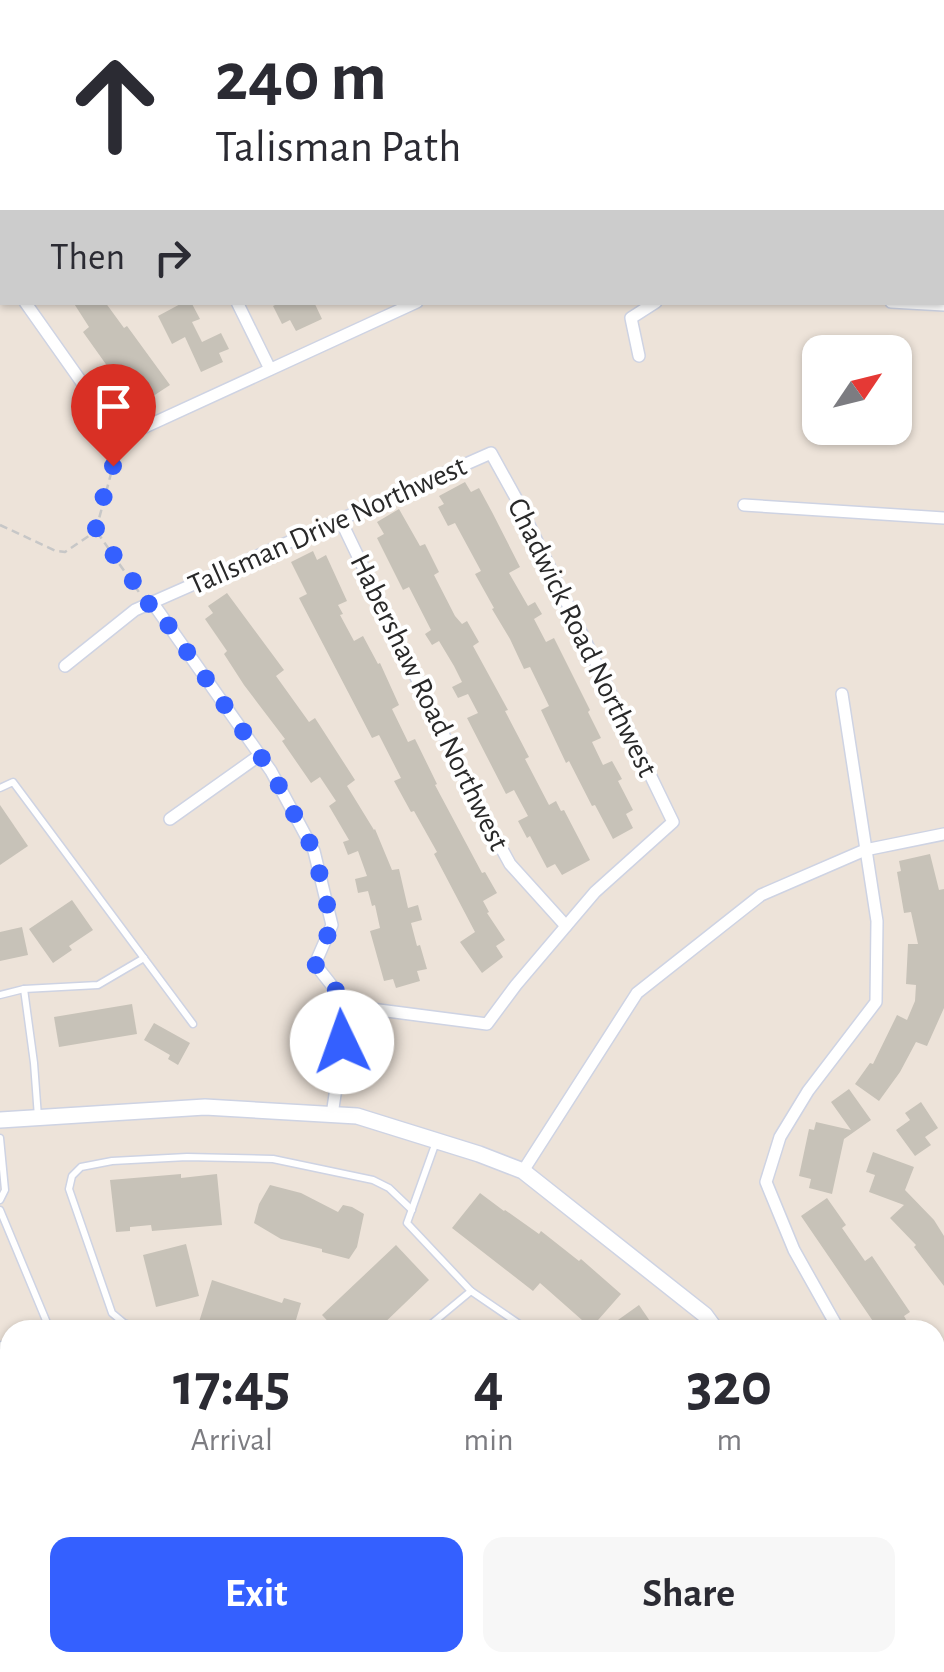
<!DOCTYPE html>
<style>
:root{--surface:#fff;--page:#f7f7f7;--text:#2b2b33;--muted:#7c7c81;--accent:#3460ff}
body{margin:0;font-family:"Alegreya Sans",sans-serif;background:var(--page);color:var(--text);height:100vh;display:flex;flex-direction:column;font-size:38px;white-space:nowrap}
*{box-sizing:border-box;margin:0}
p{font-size:32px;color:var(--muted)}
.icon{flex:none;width:55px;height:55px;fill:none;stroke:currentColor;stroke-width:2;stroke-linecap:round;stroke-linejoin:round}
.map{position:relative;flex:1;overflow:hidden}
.panel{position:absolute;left:0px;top:1320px;width:945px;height:352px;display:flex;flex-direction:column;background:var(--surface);border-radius:30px 30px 0 0;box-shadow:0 2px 8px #0004}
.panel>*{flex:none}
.banner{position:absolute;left:0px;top:0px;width:945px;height:305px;box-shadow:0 2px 8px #0004;background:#fff;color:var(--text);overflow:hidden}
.needle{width:65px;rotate:55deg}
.buttons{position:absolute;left:802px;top:335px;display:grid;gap:20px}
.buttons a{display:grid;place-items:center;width:110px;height:110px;border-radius:20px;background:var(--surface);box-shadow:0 2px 8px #0004;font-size:50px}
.pin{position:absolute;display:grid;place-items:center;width:85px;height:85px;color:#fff;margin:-102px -42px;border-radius:50% 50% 50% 0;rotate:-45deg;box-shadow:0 0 10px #0007}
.pin .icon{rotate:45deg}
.me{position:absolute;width:110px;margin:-55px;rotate:357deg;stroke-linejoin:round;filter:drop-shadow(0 0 8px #0008)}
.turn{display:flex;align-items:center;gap:35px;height:210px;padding:0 50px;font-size:45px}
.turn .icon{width:130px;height:130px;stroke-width:2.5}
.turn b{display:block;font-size:70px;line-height:85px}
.then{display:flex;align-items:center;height:95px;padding:0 50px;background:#0003;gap:20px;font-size:38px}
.eta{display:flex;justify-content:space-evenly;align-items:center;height:170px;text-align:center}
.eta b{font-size:60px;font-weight:700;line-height:70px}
.primary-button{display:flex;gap:20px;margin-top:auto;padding:20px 50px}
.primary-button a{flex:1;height:115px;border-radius:20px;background:var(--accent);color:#fff;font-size:40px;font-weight:700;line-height:115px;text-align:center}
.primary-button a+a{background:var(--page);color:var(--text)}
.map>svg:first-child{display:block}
.building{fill:#c7c2b8}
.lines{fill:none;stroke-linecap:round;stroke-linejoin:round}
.lane-casing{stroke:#ced3e3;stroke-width:9}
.street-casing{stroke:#ced3e3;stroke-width:14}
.secondary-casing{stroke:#ced3e3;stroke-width:18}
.path{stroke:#c7c7c7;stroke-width:2.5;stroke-dasharray:8 5;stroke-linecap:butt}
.lane{stroke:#fff;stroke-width:6}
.street{stroke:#fff;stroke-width:11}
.secondary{stroke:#fff;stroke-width:15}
.route{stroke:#3460ff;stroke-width:18;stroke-dasharray:0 32.4}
.labels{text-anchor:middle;stroke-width:8;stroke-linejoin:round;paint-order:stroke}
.street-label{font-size:30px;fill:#292929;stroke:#fff}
</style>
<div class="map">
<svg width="944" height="1672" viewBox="0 0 944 1672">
<rect width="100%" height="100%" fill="#ede3d9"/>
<g class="building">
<path d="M73,302H105L124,328L127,326L170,385L144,402L137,393L130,398L83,332L89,327Z"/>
<path d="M184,302H191L200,319L192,322L202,342L221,333L229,349L219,353L223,362L201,372L185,337L172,344L158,316Z"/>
<path d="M281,302H314L322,319L296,331L290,320L282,324L273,306Z"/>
<path d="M465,482L471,492L479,488L492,512L520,567L509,573L528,606L535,602L542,614L534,619L546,642L554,638L590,710L588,712L601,738L592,742L603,765L612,761L622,779L618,781L633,810L626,814L633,828L613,839L595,805L592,806L569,761L566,763L541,710L549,706L530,667L524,669L510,639L492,609L494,608L475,574L481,571L455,523L448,526L438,507L444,504L439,496Z"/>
<path d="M399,509L420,546L425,544L439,572L434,575L455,616L462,624L467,621L479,642L473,646L508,710L505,711L529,757L525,759L549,805L556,801L561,811L564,810L590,860L562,875L555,864L547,868L530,836L527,838L518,821L528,816L514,790L506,794L467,718L478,713L468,694L458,698L452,687L462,682L454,666L439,641L432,645L425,634L431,630L409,587L403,590L377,538L384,534L377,522Z"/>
<path d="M313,551L317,560L326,555L347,601L338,605L343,614L340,615L354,641L363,636L378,664L380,663L399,705L392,709L408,742L415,739L437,784L435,785L482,873L485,872L497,893L483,901L489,912L487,913L505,940L496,946L503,957L482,973L460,942L475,932L434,854L437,852L414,811L411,812L394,781L401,778L379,735L372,738L299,598L307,594L291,562Z"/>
<path d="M227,593L284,670L276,676L309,722L315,718L355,780L347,786L374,830L375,829L392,870L399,869L408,908L418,905L422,920L411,923L417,946L420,945L427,969L417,971L420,981L396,988L393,979L384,981L370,931L380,928L375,905L372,906L368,891L358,893L355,879L367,876L358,851L348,855L343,842L349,840L329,806L336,801L320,777L311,783L282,741L285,739L244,685L224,654L227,651L205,619L213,613L208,606Z"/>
<path d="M0,805L28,846L0,865Z"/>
<path d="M930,854L939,890L944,889V1008L927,1046L916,1042L900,1072L879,1101L855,1084L870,1063L873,1064L897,1015L907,1020L915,1001L916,985L906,984L908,944H918L911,912L904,913L897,872L901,871L899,861Z"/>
<path d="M72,900L93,930L69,946L72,950L53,963L29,929Z"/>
<path d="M22,927L28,955L0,961V932Z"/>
<path d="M132,1004L137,1034L59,1047L54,1017Z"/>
<path d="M154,1023L190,1043L178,1065L168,1059L170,1055L144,1040Z"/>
<path d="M849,1089L871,1120L844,1139L832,1194L809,1188L811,1179L799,1176L809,1129L814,1130L816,1122L851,1130L831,1102Z"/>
<path d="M921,1102L938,1128L925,1137L931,1145L915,1156L896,1130L910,1120L905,1113Z"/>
<path d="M873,1152L914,1167L905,1190L934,1220L944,1236V1286L914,1247L916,1245L890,1218L904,1205L869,1192L875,1175L866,1172Z"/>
<path d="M181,1174V1178L217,1174L222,1225L152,1231L151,1225L130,1227V1231L116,1232L110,1180Z"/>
<path d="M270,1185L301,1193L338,1212L343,1205L352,1207L364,1214L357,1247L349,1259L322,1252V1249L281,1239L254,1223L259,1204Z"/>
<path d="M480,1193L504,1211L505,1210L539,1234L541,1231L579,1261L581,1259L621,1294L591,1328L540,1283L533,1291L452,1228Z"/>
<path d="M827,1198L846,1225L842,1228L865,1261L872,1256L910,1312L904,1316L912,1330H879L801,1216Z"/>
<path d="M186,1244L199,1296L156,1307L143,1255Z"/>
<path d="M396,1245L429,1280L377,1330H336L322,1315Z"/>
<path d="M212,1280L282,1303L284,1298L301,1303L293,1330H226L199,1322Z"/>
<path d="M639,1305L656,1330H604Z"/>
</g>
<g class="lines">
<defs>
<g id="lane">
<path d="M0,108L2,106"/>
<path d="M0,788L13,782L193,1024"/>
<path d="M24,989L34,1063L38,1117"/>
<path d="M0,995L24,989L98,985L144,958"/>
<path d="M0,1138L5,1190L0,1200"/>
<path d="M0,1210L50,1330"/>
<path d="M471,1291L528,1330"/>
<path d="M143,1330L124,1323L112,1313L69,1189L72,1176L81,1167L112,1161L187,1157L273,1159L373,1180L389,1188L412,1210"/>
<path d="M424,1330L471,1291L407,1223L436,1142"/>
<path d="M0,1345L10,1348"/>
<path d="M0,1438L10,1437"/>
<path d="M0,1616L10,1620"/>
<path d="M120,1662L144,1672"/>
<path d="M223,1662L224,1672"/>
<path d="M74,1672L77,1662"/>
<path d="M187,1672L188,1662"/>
</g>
<g id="street">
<path d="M55,0L57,2"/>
<path d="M470,0L471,2"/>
<path d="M758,0L759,2"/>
<path d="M942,187L944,174"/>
<path d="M942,205H944"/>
<path d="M0,244L2,242"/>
<path d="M0,267L2,270"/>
<path d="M25,302L121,438L417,302"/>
<path d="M237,302L270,369"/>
<path d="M891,302L944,305"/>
<path d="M639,356L631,318L656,302"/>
<path d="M744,505L944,518"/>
<path d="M340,519L474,798L510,864L566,926"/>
<path d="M152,602L271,771L314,851L332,925L315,964L348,1006L332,1115"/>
<path d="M65,666L135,610L491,453L517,500L673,822L595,892L516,985L487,1024L348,1006"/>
<path d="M170,819L260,755"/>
<path d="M523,1171L637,993L761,895L865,850L944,834"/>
<path d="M839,1330L794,1250L766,1182L780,1137L808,1091L876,1002L877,921L842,694"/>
<path d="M935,1446L944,1440"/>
<path d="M935,1547L944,1579"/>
</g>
<g id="secondary">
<path d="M891,0L894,2"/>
<path d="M942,45L944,46"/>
<path d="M0,1120L205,1107L357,1116L479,1154L523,1171L705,1315L716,1330"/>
<path d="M852,1662L854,1672"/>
</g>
</defs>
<use href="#lane" class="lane-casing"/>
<use href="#street" class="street-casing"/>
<use href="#secondary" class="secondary-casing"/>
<g class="path">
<path d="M0,525L56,551L65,552L96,531"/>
<path d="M96,530L117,451"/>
<path d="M97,532L141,595"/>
</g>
<use href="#lane" class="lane"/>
<use href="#street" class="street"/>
<use href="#secondary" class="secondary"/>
</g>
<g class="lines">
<path class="route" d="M113,466L96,522V531L138,588L145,606L152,602L271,771L314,851L332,925L315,964L348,1006L342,1042"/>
</g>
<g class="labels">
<g class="street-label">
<text transform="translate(327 525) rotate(-24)" y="10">Tallsman Drive Northwest</text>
<text transform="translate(583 637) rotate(64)" y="10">Chadwick Road Northwest</text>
<text transform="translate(430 702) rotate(64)" y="10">Habershaw Road Northwest</text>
</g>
</g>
</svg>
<div class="buttons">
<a><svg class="needle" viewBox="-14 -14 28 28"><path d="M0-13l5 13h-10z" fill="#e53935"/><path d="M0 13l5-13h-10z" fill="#7c7c81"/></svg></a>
</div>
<div class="pin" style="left:113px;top:466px;background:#d93025"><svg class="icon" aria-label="arrive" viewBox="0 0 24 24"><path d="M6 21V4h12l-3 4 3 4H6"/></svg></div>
<svg class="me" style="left:342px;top:1042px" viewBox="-20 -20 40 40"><circle r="19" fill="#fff"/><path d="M0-13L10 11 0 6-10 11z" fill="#3460ff"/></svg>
<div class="banner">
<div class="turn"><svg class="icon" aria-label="ahead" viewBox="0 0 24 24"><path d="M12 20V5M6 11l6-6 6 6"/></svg><div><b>240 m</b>Talisman Path</div></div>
<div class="then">Then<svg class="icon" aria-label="right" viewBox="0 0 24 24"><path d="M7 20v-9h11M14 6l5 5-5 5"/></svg></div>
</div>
<section class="panel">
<div class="eta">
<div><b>17:45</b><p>Arrival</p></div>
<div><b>4</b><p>min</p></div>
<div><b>320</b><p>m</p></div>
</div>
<div class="primary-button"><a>Exit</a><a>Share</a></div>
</section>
</div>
